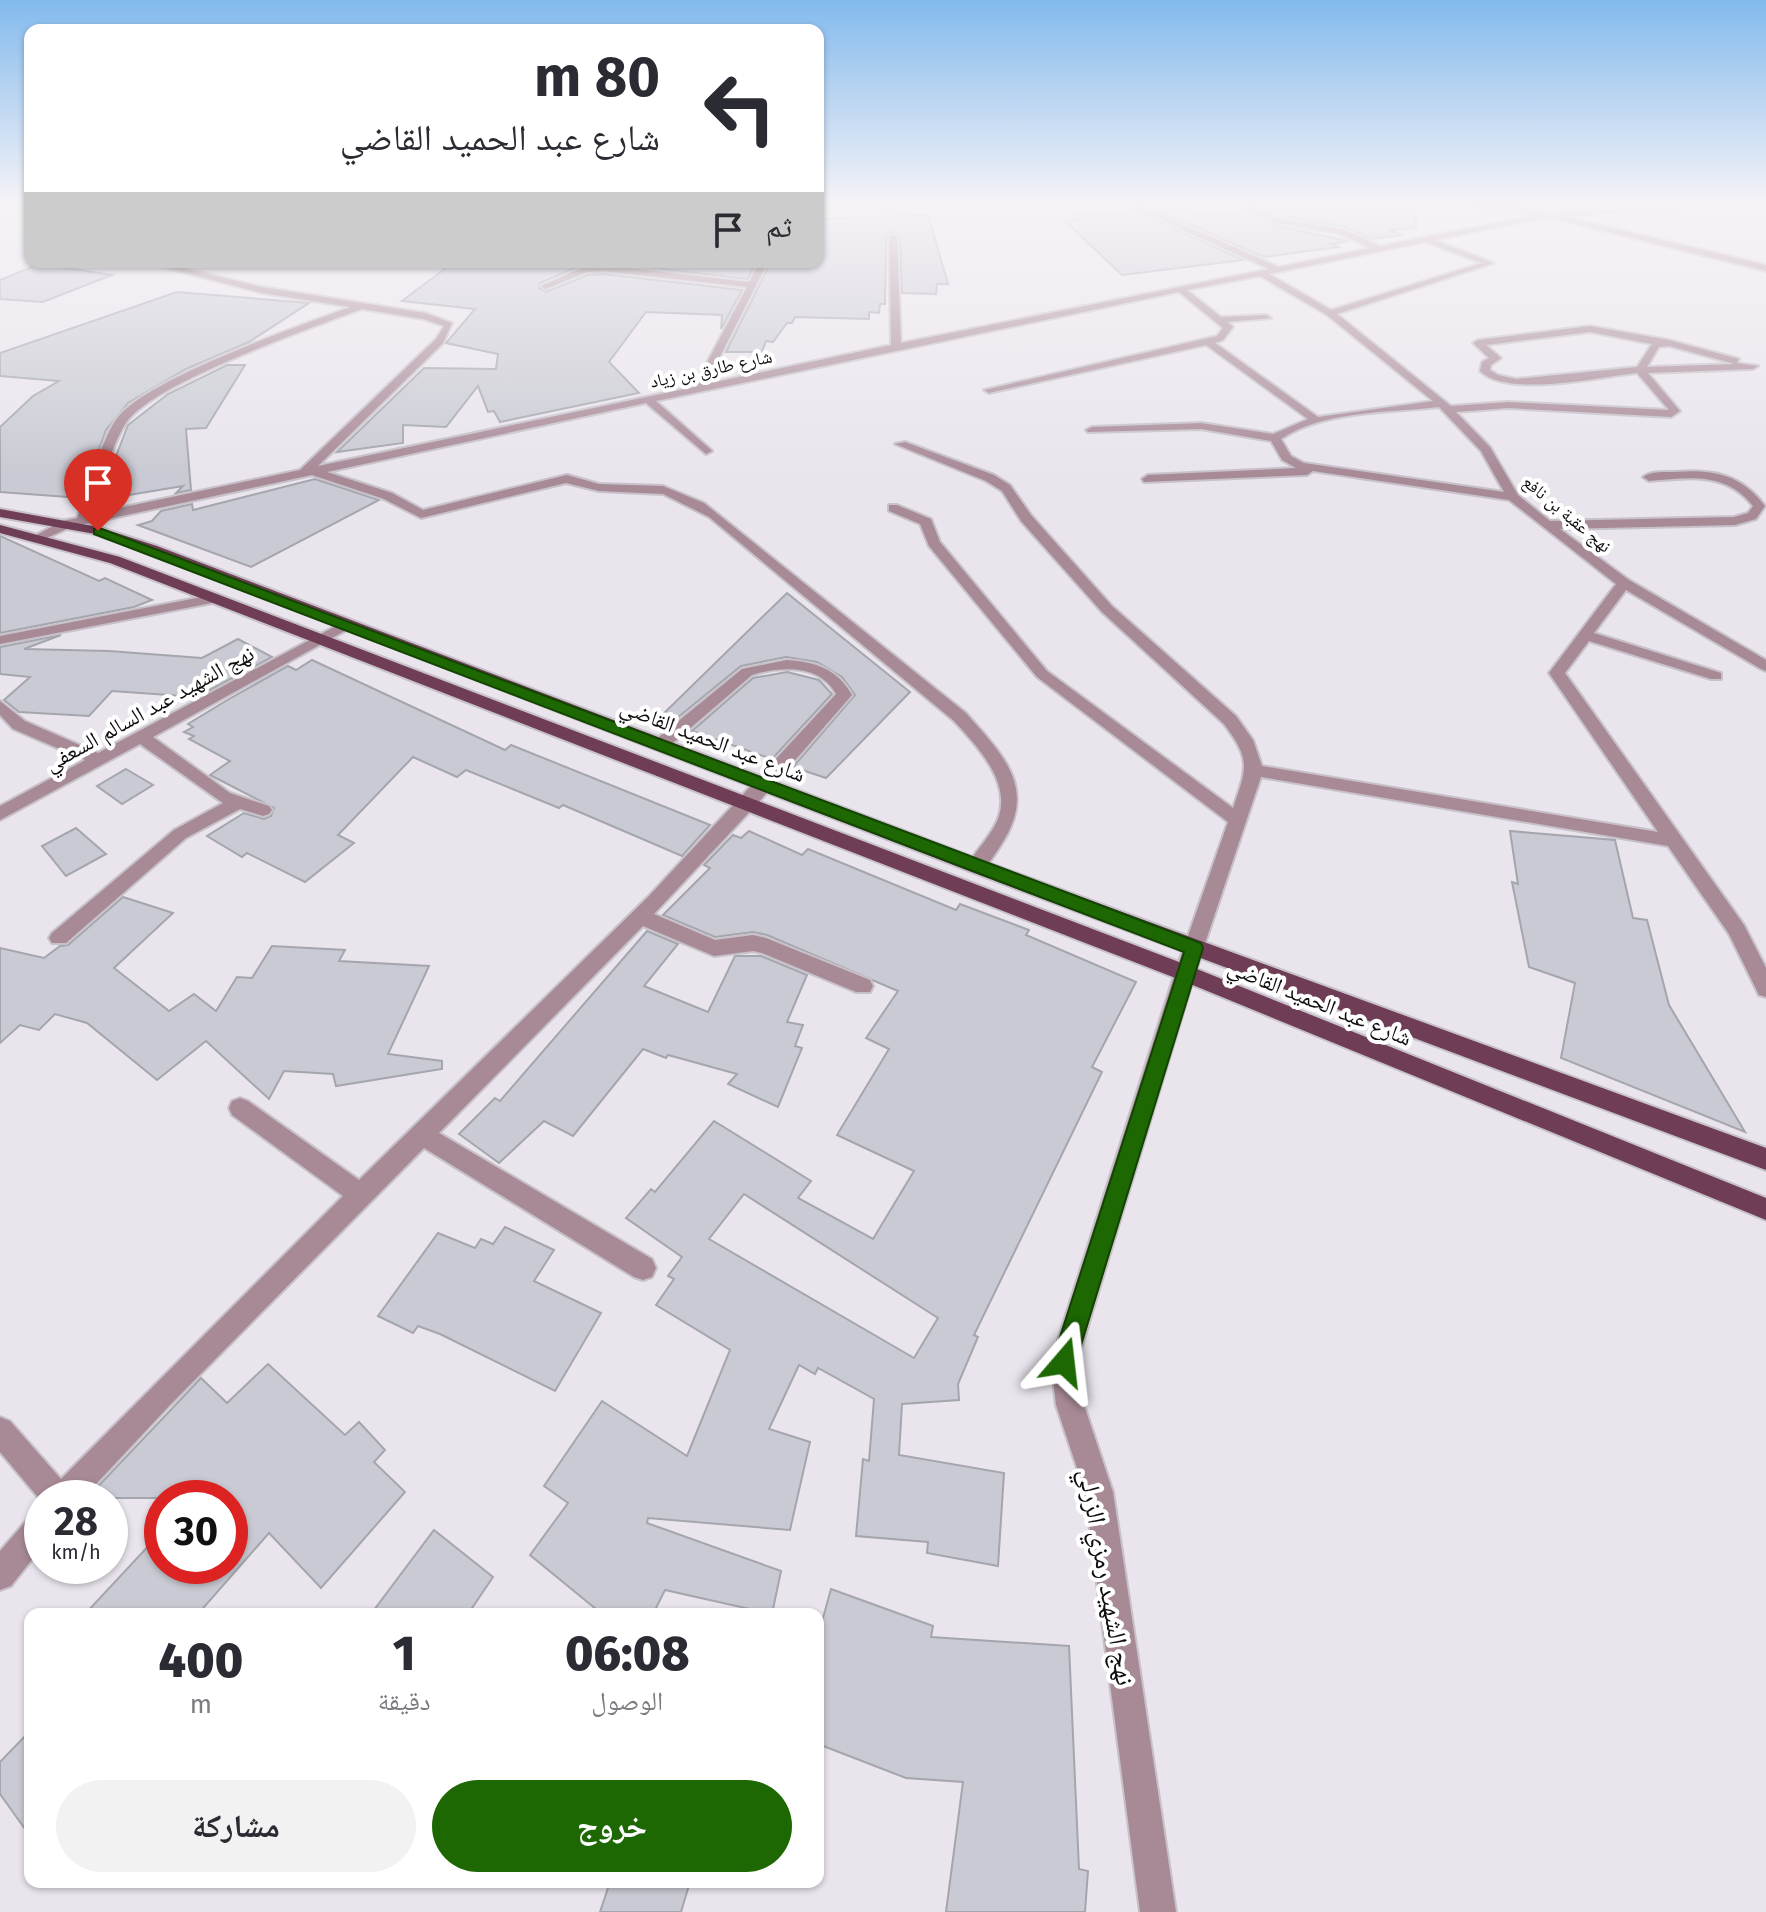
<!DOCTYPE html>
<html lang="ar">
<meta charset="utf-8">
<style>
:root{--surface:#fff;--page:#f2f2f3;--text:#2b2b33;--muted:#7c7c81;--accent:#1d6803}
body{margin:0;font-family:"Fira Sans","Noto Naskh Arabic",sans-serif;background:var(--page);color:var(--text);direction:rtl;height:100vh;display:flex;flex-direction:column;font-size:30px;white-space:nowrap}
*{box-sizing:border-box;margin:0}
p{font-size:26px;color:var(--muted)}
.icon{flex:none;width:44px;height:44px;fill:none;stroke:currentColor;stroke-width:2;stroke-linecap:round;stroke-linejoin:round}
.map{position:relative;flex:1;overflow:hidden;direction:ltr}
.sheet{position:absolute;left:24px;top:1608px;width:800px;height:280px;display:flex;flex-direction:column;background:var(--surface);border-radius:16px;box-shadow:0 2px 6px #0004;direction:rtl}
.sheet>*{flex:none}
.banner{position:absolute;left:24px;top:24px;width:800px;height:244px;border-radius:16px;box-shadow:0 2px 6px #0004;direction:rtl;background:#fff;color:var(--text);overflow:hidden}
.speed{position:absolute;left:24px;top:1480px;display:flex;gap:16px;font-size:40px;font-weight:700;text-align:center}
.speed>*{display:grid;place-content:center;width:104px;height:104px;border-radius:50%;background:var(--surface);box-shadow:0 2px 6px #0004;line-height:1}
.speed small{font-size:20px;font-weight:400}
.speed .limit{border:12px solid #d22;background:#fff;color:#111}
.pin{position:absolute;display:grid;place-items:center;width:68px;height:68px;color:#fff;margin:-82px -34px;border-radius:50% 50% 50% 0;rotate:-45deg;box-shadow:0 0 8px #0007}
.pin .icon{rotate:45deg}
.me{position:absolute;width:88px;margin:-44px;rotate:17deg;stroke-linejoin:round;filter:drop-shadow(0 0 6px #0008)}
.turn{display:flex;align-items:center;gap:28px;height:168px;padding:0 32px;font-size:36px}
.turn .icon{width:104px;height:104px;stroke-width:2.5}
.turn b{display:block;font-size:56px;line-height:68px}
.then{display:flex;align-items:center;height:76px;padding:0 32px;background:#0003;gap:16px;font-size:30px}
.eta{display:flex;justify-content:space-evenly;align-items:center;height:136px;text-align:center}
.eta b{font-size:48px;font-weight:800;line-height:56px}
.primary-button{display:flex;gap:16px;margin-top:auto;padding:16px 32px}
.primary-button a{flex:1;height:92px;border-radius:48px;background:var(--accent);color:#fff;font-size:32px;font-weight:800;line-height:92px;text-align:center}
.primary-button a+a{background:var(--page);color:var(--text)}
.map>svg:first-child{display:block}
.building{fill:#c9cad3;stroke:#a4a5ad;stroke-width:2;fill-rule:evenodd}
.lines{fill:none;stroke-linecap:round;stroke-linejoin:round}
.minor-casing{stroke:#c7c2ca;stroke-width:4}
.major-casing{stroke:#c7c2ca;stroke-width:4}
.minor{fill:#a88a97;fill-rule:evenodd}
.major{fill:#6f3d56;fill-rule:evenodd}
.route{fill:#1d6803;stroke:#134402;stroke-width:2}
.labels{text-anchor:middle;stroke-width:8;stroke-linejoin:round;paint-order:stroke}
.far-street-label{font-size:18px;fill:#0f0d10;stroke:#fff}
.street-label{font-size:22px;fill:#0f0d10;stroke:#fff}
.near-street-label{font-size:26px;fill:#0f0d10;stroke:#fff}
</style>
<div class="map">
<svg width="1766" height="1912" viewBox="0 0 1766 1912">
<rect width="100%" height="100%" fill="#eae5ed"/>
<g class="building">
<path d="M1296,206H1415L1416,228L1389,230L1401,235L1371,239L1346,227L1278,215L1268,210Z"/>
<path d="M1181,208L1194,214L1248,211L1271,225L1349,241L1331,244L1338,247L1264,257L1157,210Z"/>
<path d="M1134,211L1243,260L1122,275L1065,221L1082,219L1075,214Z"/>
<path d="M928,215L948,284H937L936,294L902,293L900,237L892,232L886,237L885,304H880L879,313L869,312V319L795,317L792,323H787L773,342L766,341L762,352H726L771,262H818L820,219Z"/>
<path d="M454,262H663L754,267L747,279L603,262L581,265L540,283L539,288L546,292L588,275L603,274L742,290L721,329L722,315L646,312L609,362L639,393L500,422L494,411L488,412L478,386L446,427L403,425V443L337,452L424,368L496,369L498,354L446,343L475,309L402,301Z"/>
<path d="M39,264L112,275L43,302L0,299V280Z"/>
<path d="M177,292L309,303L249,342L186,369L128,403L106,430L81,498L0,492V427L33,396L59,381L0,376V353Z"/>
<path d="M227,365H245L206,428L186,429L191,490L176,493L183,486L99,500L128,425L168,394Z"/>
<path d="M315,479L379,500L251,567L138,525L152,521L161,511L192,504L193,510Z"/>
<path d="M0,536L99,581L105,578L152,600L134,607L0,633Z"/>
<path d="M787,593L910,692L826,778L793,767L855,695L842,677L817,662L786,657L741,666L671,723L658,719Z"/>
<path d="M61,635L24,649L109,651L202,658L238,639L272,657L197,697L112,691L89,716L19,712L4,700L30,677L0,674V647Z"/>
<path d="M312,660L505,750L511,745L710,825L682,856L563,805L559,808L466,770L457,777L413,757L338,835L354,843L305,882L247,853L242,857L207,836L244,813L264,819L271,816L274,808L210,775L230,761L189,739L194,736L184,732L193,727L188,724L229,699L288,666L296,670Z"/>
<path d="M787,672L819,680L832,694L772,759L692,731L753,678Z"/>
<path d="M126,769L153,785L122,804L97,786Z"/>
<path d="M76,828L106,854L66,876L42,846Z"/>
<path d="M749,831L802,855L808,849L956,910L960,904L1029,930L1026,935L1136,982L1092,1067L1102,1072L974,1335L978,1337L958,1384L959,1400L902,1404L899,1455L1004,1473L998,1566L927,1553L928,1542L856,1536L863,1459L869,1461L874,1399L818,1368L815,1374L799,1365L769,1429L810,1442L790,1530L648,1518L647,1523L781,1571L772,1614L665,1590L653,1614H602L530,1555L568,1503L544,1486L602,1401L687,1456L730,1350L656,1305L674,1279L668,1276L682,1257L626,1218L651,1189L655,1192L714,1121L811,1181L798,1198L873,1239L914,1171L837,1135L889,1049L866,1038L898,991L767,935L753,932L715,937L663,915L710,868L704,865L733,835L741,838ZM744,1194L938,1318L914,1358L709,1239Z"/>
<path d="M1510,831L1615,840L1633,918L1647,920L1669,1005L1745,1132L1561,1058L1575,983L1529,967L1512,882L1518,884Z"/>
<path d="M123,897L173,913L114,968L169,1011L194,994L216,1011L237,977L252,978L272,946L345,950L339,961L429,966L388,1054L442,1061V1069L336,1086L333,1074L284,1071L269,1099L206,1041L157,1080L87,1023L55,1014L39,1030L20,1025L0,1043V948L44,958L60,946L68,945Z"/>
<path d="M647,931L678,944L644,986L708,1012L735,956H761L807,975L787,1022L803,1025L795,1046L802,1048L778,1107L728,1084L737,1074L668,1055L666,1058L643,1049L573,1136L544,1121L499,1163L459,1134L495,1098L500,1101Z"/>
<path d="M505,1227L554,1250L534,1281L601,1313L555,1391L440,1334L418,1326L413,1333L378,1316L438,1233L475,1248L481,1239L493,1244Z"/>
<path d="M268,1364L345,1435L359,1422L385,1450L374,1462L405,1492L321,1588L269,1533L198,1614H85L153,1541L162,1551V1566H230V1498H87L201,1378L227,1403Z"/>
<path d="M434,1530L493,1577L468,1614H371Z"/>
<path d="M831,1589L933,1626L931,1637L1069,1646L1079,1869L1088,1871L1085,1912H946L963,1782L906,1778L818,1744V1636Z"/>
<path d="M30,1731V1836L0,1794V1762Z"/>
<path d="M610,1882H690L681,1912H600Z"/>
</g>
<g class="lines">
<defs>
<g id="minor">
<path d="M1130,206H1141L1279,267L1370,248L1340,234L1272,222L1245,206H1255L1277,218L1345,230L1380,246L1537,215L1464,206H1522L1548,213L1698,206L1563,216L1766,265V271L1548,217L1435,240L1494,263L1337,314L1451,406L1508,402L1669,410L1637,373C1599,377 1508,398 1480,371L1482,362L1489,358L1473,343L1478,340L1590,326L1669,340L1739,359L1737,363L1758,366L1753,369L1648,373L1680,411L1671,417L1508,408L1456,412L1490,447L1518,495L1550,521L1734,517L1748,513L1753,506C1725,471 1689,478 1649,481L1643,477C1651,471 1663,472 1674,472C1713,469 1741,474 1765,506L1756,519L1735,525L1560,529L1629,580L1766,660V671L1761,669L1626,590L1594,633L1721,673V679H1711L1589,641L1565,673L1744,925L1766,968V997L1759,995L1729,934L1668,846L1261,777L1195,973L1077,1362L1084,1405L1113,1492L1176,1912H1140L1085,1492L1056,1405L1051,1362L1175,973L1228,822L1037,677L929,546L920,524L889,511V505H897L931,519L940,542L1047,671L1233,808C1247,767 1251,760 1224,724L1102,612L1021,521L1002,491L986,481L895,444L905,442L994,475L1010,485L1031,515L1112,606L1236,716L1253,740L1262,766L1658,832L1549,673L1616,584L1509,500L1313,471L1307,475L1144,482L1142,479L1148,475L1296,468L1282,460L1271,441L1201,429L1088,432L1086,430L1092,427L1201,423L1273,434L1308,419L1206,345L989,393L984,390L1217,336L1223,328L1179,292L656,401L710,449L712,451L706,454L646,403L327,472L392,493L423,510L567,475L599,484L663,486L704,503L966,713C1004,756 1038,789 1001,845C994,855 987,869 976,873L967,866C976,850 991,836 998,819C1012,782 977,746 954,721L709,517L663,494L599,491L566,483L421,518L384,499L312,475L71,527L38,542L31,538L62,521L77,518C88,489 99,447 115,421C141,380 300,326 350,307L262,293L143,262H158L262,287L425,313L452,323L443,343L318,466L694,387L747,287L603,271L587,272L545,289L541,286L582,268L603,265L749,282L760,262H768L706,384L891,345L889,237L893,235L897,237L901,343L1269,269ZM1425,242L1482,263L1331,310L1269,274ZM1260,276L1327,315L1433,401L1318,417L1215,343L1223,340L1233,327L1228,322L1271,318L1266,315L1221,317L1187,290ZM362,309L423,319L444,326L436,339L300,470L91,514C100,489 112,444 126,423C150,384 313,327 362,309ZM1590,332L1652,344L1637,367L1516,379L1498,375L1490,370L1491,365L1501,358L1486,345ZM1669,346L1731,363L1733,364L1647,367L1659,347ZM1439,407L1481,451L1504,492L1304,463L1291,456L1281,439C1324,410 1389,413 1439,407Z"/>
<path d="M212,595L219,599L217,602L0,644V636Z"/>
<path d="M347,620L354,624L352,627L153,737L230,793L269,806L272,810L269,814L263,816L240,809L186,838L66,943H52L49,938L52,933L174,830L223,803L140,744L0,820V806L85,760L13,729L0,715V701L25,721L98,753Z"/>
<path d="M787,660C816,662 837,669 852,695L757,804L654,914L715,940L753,935L766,938L870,980L873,986L870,992H856L762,953L753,951L714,956L643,926L439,1133L652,1259L656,1268L652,1277L643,1280L634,1277L424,1148L169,1406L83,1498H42V1502L0,1452V1417L10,1421L61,1479L343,1196L232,1115L229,1108L232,1101L240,1098L248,1101L359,1180L648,897L836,694C820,664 781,666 752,675L666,749H654V741L742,669Z"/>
<path d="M42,1509V1547L11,1586L0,1590V1551L32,1514Z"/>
</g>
<g id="major">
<path d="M0,509L98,527L157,546L983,861L1766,1148V1170L969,871L147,552L95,534L0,517Z"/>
<path d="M0,525L120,557L1192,967L1766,1198V1220L1178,979L110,563L0,533Z"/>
</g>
</defs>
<use href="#minor" class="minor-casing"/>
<use href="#major" class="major-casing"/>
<use href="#minor" class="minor"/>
<use href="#major" class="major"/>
</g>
<linearGradient id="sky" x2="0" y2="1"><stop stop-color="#83baed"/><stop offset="0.43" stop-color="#f6f3f7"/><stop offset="1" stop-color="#f6f3f7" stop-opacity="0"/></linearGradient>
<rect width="1766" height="474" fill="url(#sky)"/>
<path class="route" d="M94,529H102L1201,943L1203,948L1073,1371L1064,1374L1056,1371L1052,1362L1184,952L94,534Z"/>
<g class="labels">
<g class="far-street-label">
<text transform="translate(711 369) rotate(-12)" y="6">شارع طارق بن زياد</text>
<text transform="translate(1567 514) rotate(40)" y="6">نهج عقبة بن نافع</text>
</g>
<g class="street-label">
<text transform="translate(149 708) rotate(-29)" y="8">نهج الشهيد عبد السالم السعفي</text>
<text transform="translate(713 740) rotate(21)" y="8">شارع عبد الحميد القاضي</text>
<text transform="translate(1320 1002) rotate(22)" y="8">شارع عبد الحميد القاضي</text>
</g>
<g class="near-street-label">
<text transform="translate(1107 1577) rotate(80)" y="9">نهج الشهيد رمزي الزرلي</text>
</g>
</g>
</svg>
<div class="speed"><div>28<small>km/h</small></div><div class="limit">30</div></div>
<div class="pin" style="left:98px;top:531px;background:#d93025"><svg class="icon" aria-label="arrive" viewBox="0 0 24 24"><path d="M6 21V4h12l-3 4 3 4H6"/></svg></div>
<svg class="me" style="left:1064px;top:1362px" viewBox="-20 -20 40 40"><path d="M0-17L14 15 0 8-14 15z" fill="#1d6803" stroke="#fff" stroke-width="4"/></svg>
<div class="banner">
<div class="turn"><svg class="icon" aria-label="left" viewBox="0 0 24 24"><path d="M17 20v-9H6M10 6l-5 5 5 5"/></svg><div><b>80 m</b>شارع عبد الحميد القاضي</div></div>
<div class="then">ثم<svg class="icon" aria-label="arrive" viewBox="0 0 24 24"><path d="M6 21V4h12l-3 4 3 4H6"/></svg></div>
</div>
<section class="sheet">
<div class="eta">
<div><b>06:08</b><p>الوصول</p></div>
<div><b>1</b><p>دقيقة</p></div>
<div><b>400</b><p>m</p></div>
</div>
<div class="primary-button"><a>خروج</a><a>مشاركة</a></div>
</section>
</div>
